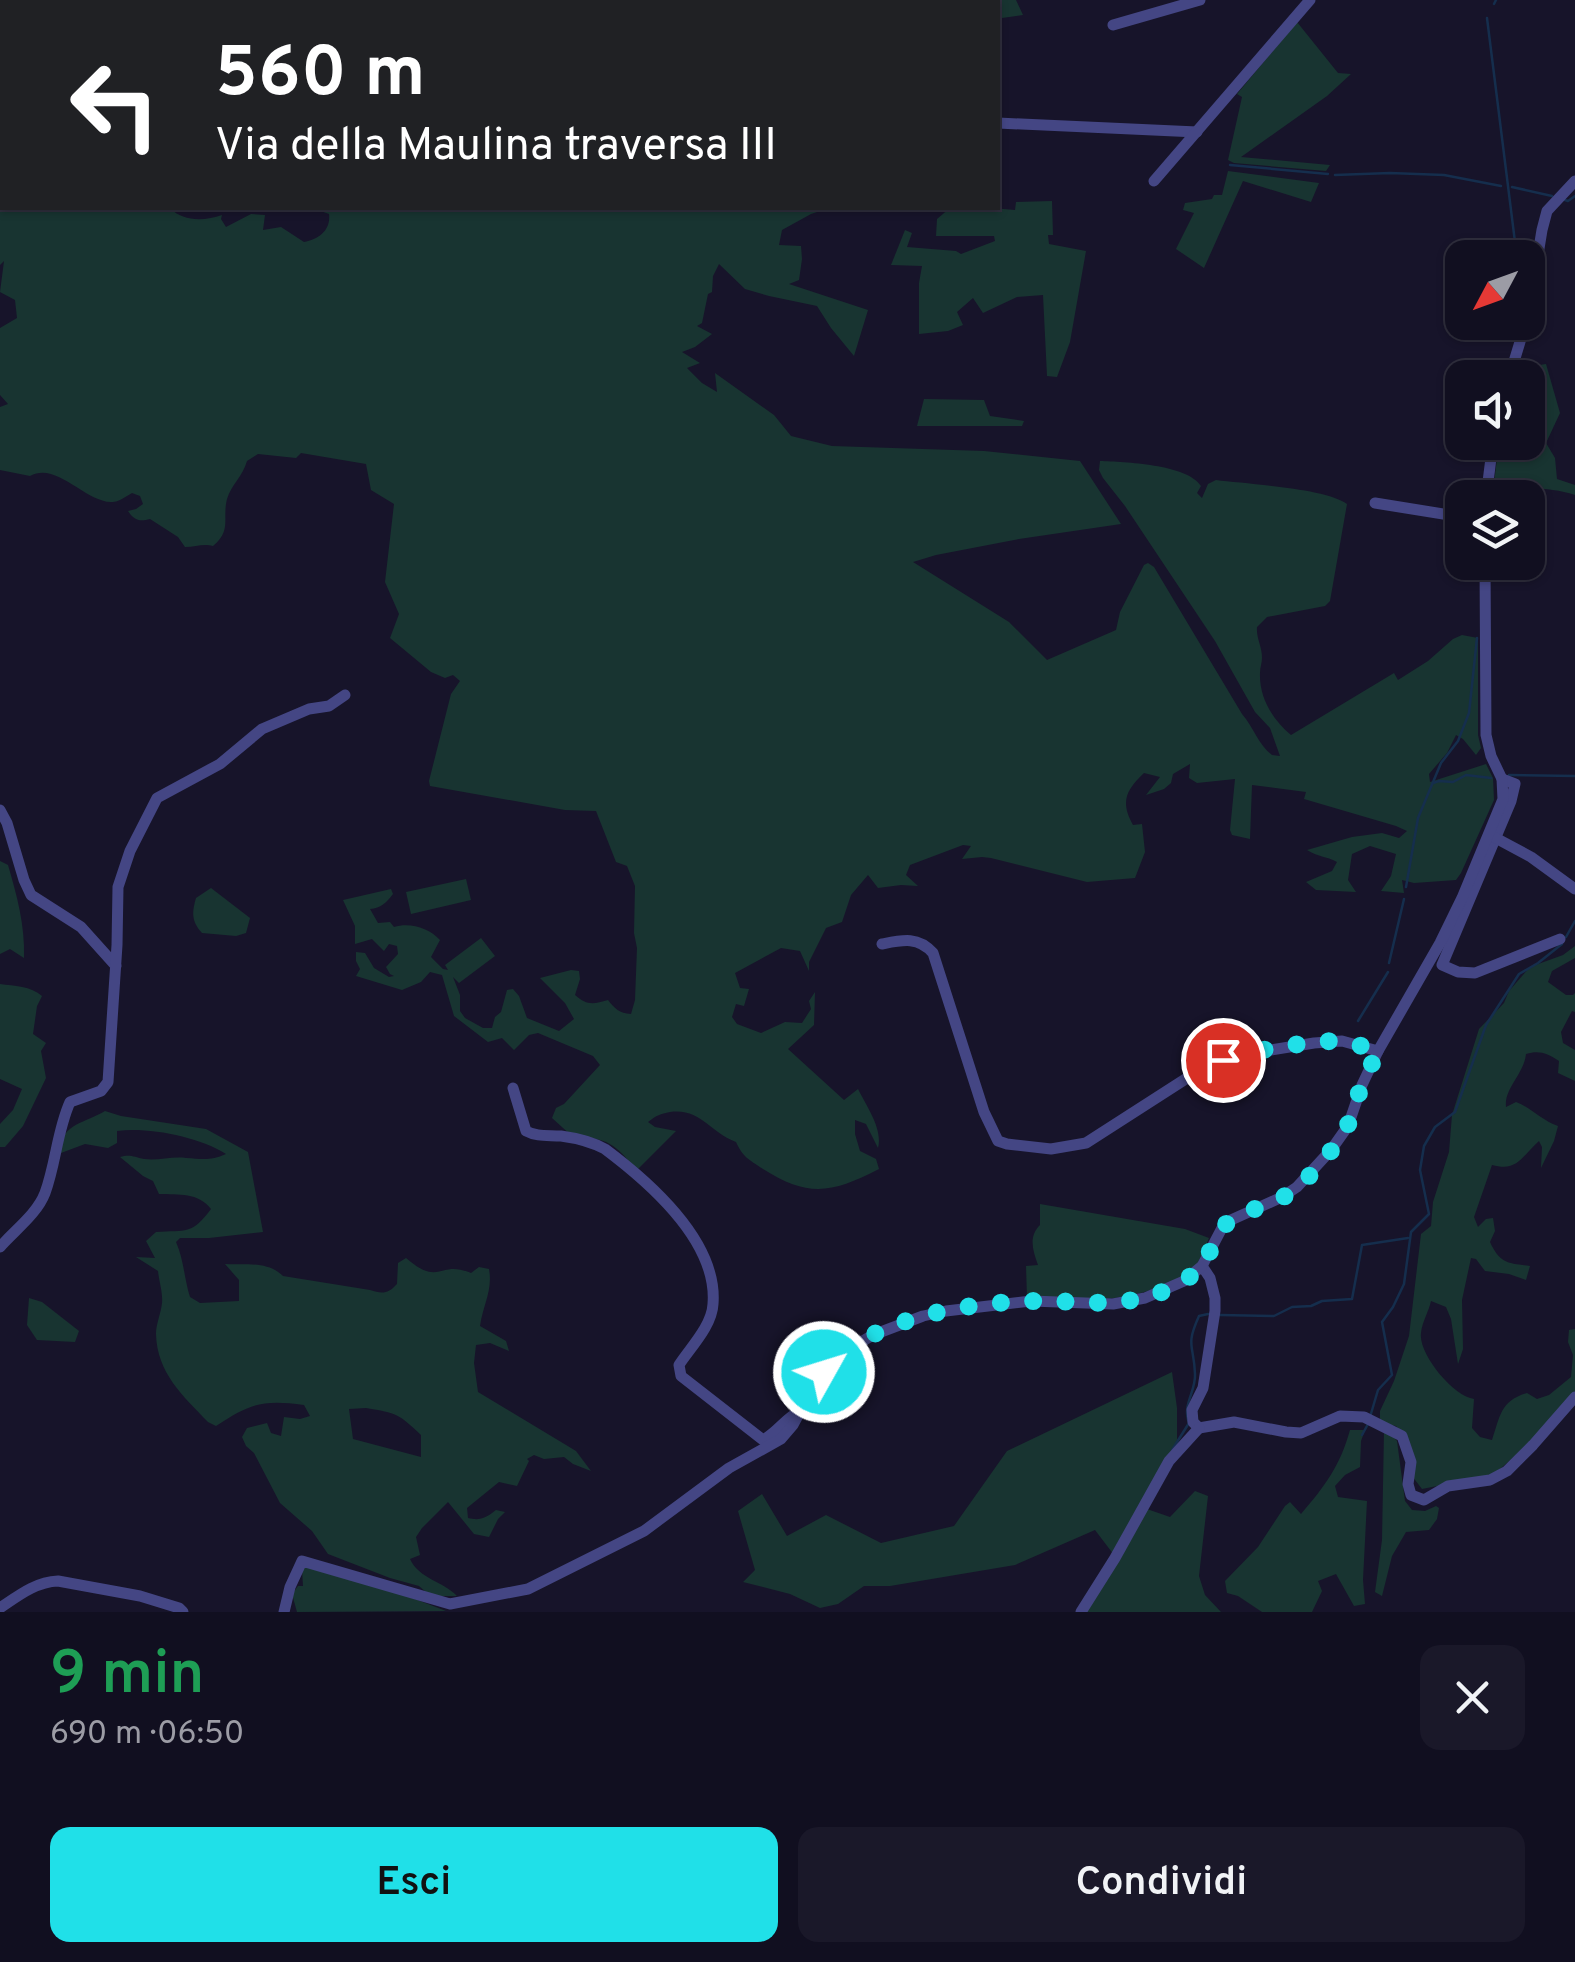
<!DOCTYPE html>
<html lang="it">
<meta charset="utf-8">
<style>
:root{--surface:#110f20;--page:#1a1829;--text:#f1f3f6;--muted:#9c9ca5;--line:#302f3e;--accent:#20e0e8}
body{margin:0;font-family:Overpass,sans-serif;background:var(--page);color:var(--text);height:100vh;display:flex;flex-direction:column;font-size:38px;white-space:nowrap}
*{box-sizing:border-box;margin:0}
p{font-size:32px;color:var(--muted)}
.icon{flex:none;width:55px;height:55px;fill:none;stroke:currentColor;stroke-width:2;stroke-linecap:round;stroke-linejoin:round}
.map{position:relative;height:1612px;overflow:hidden}
.sheet{display:flex;flex-direction:column;background:var(--surface);flex:1}
.sheet>*{flex:none}
.top-card{position:absolute;left:0px;top:0px;width:1000px;height:210px;box-shadow:0 2px 8px #0004,0 0 0 2px var(--line);background:#202124;color:#fff;overflow:hidden}
.needle{width:65px;rotate:229deg}
.controls{position:absolute;left:1445px;top:240px;display:grid;gap:20px}
.controls a{display:grid;place-items:center;width:100px;height:100px;border-radius:20px;background:var(--surface);box-shadow:0 2px 8px #0004,0 0 0 2px var(--line);font-size:50px}
.pin{position:absolute;display:grid;place-items:center;width:85px;height:85px;color:#fff;margin:-42px;border:5px solid #fff;border-radius:50%;box-shadow:0 2px 10px #0007}
.me{position:absolute;width:110px;margin:-55px;rotate:51deg;stroke-linejoin:round;filter:drop-shadow(0 0 8px #0008)}
.turn{display:flex;align-items:center;gap:35px;height:210px;padding:0 50px;font-size:45px}
.turn .icon{width:130px;height:130px;stroke-width:2.5}
.turn b{display:block;font-size:70px;line-height:85px}
.round{display:grid;place-items:center;flex:none;width:105px;height:105px;border-radius:20px;background:var(--page)}
.overview{display:flex;align-items:center;justify-content:space-between;height:170px;padding:0 50px}
h1{font-size:60px;font-weight:600;line-height:75px;color:#1e9e55}
.button{display:flex;gap:20px;margin-top:auto;padding:20px 50px}
.button a{flex:1;height:115px;border-radius:20px;background:var(--accent);color:#111;font-size:40px;font-weight:600;line-height:115px;text-align:center}
.button a+a{background:var(--page);color:var(--text)}
.map>svg:first-child{display:block}
.green{fill:#183431;fill-rule:evenodd}
.lines{fill:none;stroke-linecap:round;stroke-linejoin:round}
.stream{stroke:#152e4d;stroke-width:2.5}
.minor{stroke:#444684;stroke-width:11}
.route{stroke:#20e0e8;stroke-width:18;stroke-dasharray:0 32.4}
</style>
<div class="map">
<svg width="1575" height="1612" viewBox="0 0 1575 1612">
<rect width="100%" height="100%" fill="#17142a"/>
<g class="green">
<path d="M200,0H1016L1023,15L1002,18L998,22V2H200Z"/>
<path d="M1297,22L1338,73L1351,74L1327,96L1241,157L1330,165L1326,171L1234,163L1228,160L1242,97L1237,94Z"/>
<path d="M2,170V208H170C183,222 205,221 222,215L221,219L226,227L251,214L265,215L263,230L281,227L304,242C319,239 331,230 329,214L312,208L294,210L293,208H829L811,214L782,230L779,245L801,246L802,259L799,280L789,284L868,310L854,356L831,328L817,306L769,296L745,289L719,264L713,276L712,292L708,294L702,323L697,326L712,334L695,347L682,352L700,363L687,368L702,383L717,392L715,373L774,415L791,436L832,446L984,451L1080,461L1121,524L1019,539L936,555L913,562L1009,622L1047,660L1116,630L1120,612L1144,565L1148,563L1154,567L1242,714C1254,728 1258,744 1272,755L1280,756L1270,728L1255,712L1215,641L1125,506L1103,478L1099,470L1100,461C1124,462 1187,464 1201,486L1197,493L1202,498L1208,484L1216,480C1246,484 1326,488 1347,504L1330,601L1325,606L1267,617L1257,627C1256,638 1262,646 1262,658C1262,663 1260,667 1260,673C1259,698 1273,720 1291,735L1394,673L1398,680L1428,661L1453,639L1462,635L1478,638V735L1481,748L1476,755L1463,739L1456,735L1447,753L1429,774L1430,782L1486,764L1493,778L1494,800L1461,873L1456,880L1414,883L1402,880L1404,893L1381,891L1391,876L1396,854L1370,846L1352,854L1348,880L1356,892L1316,890L1306,882L1332,871L1337,862C1326,856 1318,857 1307,850L1352,837L1382,833L1399,838L1407,831L1396,826L1304,799L1306,792L1252,785L1250,839L1232,835L1230,830L1235,779L1197,783L1189,778L1190,764L1173,774L1171,783L1164,789L1146,795L1160,777L1144,773C1126,790 1120,802 1133,825L1142,824L1145,852L1135,878L1087,882L991,858L982,857L962,859L971,846L963,845L910,865L906,875L918,886L901,885L878,888L868,875L851,895L842,922L826,928L809,962V971L800,951L781,948L735,973L740,988L749,989L744,1006L736,1004L732,1017L737,1024L761,1033L785,1022L802,1023L811,1009L809,1001L815,992L814,1025L788,1049L844,1100L858,1089C867,1107 883,1129 878,1148L866,1124L855,1120V1134L860,1151L876,1159L879,1169C832,1193 809,1198 763,1169C748,1159 743,1157 736,1142C709,1132 701,1108 670,1112C660,1114 657,1115 648,1122L655,1127L676,1131L636,1171C617,1144 606,1137 573,1137L552,1118L556,1108L564,1104L600,1065L593,1056L538,1033L529,1035L514,1050L502,1038L488,1042L454,1016L442,975L430,972L421,982L402,990L356,976L360,969L356,961V952L365,953L374,968L389,977L394,976L390,974L386,967L398,954L397,946L389,944L384,951L372,939L355,944V926L343,900L391,889L393,894C386,903 381,908 370,909L378,923L390,922L394,927C410,922 429,928 440,940L431,957L443,969L448,970L445,965L481,938L495,956L459,983L453,977L460,995V1011L465,1018L483,1028H492L495,1017L501,1012L507,990L513,989L519,996L527,1018L559,1031L574,1019L565,1003L540,978L571,970L579,971L580,979L575,995C587,1006 594,1004 608,1000C615,1009 619,1013 631,1014L635,1000L637,948L634,933L635,886L627,866L616,862L596,811L565,810L430,786L429,781L451,694L460,681L453,675L445,678L431,672L390,638L399,614L385,582L394,504L371,490L366,464L301,453L296,458L258,454L247,461C243,476 231,485 227,499C222,519 232,530 213,546C203,543 196,547 185,547L178,537L150,519C139,522 134,520 128,511L136,509L143,504L140,496L132,493C125,497 117,503 111,502C84,501 56,461 30,476L0,470V407L8,404L0,395V328L17,318L15,300L0,292L4,261L0,265V171Z"/>
<path d="M1228,171L1319,183L1311,202L1243,181L1204,268L1176,249L1194,213L1183,210L1185,203L1212,199L1214,195H1222Z"/>
<path d="M1052,201L1053,235H1048L1049,244L1086,251L1070,342L1057,377L1047,376L1043,295L1017,297L983,313L973,298L957,312L963,325L948,331L919,334V283L922,266L891,265L905,230L912,233L907,247L956,251L961,254L995,241L994,236H936L937,219L950,208H992L1015,210L1016,202Z"/>
<path d="M1520,364L1526,367L1546,364L1560,413L1546,443L1555,458L1557,479L1575,485V495C1548,486 1521,488 1493,491L1499,443L1528,442V378L1516,377Z"/>
<path d="M924,399L984,400L990,416L1024,421L1022,426H917Z"/>
<path d="M0,861L8,865C17,896 25,925 24,958L10,949L0,954Z"/>
<path d="M466,879L471,900L411,914L406,892Z"/>
<path d="M211,888L250,918L246,933L236,936L202,933C191,921 192,912 196,898Z"/>
<path d="M1575,946V958L1552,971L1548,982L1566,995H1573L1575,993V1012L1572,1011L1561,1032L1563,1043L1575,1050V1081L1558,1073L1559,1061C1547,1053 1539,1050 1526,1054C1524,1074 1504,1088 1506,1107L1516,1102C1532,1108 1541,1120 1558,1126L1554,1141L1541,1168L1542,1147L1539,1141C1521,1157 1518,1172 1492,1165L1474,1217L1478,1227L1486,1219L1493,1218L1495,1231L1490,1242C1500,1264 1508,1263 1530,1266L1526,1280L1509,1274L1485,1271L1476,1259L1471,1258L1462,1300L1463,1349L1458,1364L1451,1319L1446,1307L1431,1301C1429,1311 1422,1322 1421,1333C1418,1354 1454,1397 1474,1399L1472,1428L1480,1437L1492,1440C1500,1417 1500,1401 1527,1393L1537,1399L1549,1395L1571,1377L1573,1355L1568,1342L1569,1330L1575,1329V1391L1538,1436L1493,1475L1422,1489L1412,1476L1403,1435L1396,1426L1380,1423V1411L1394,1381L1409,1336L1421,1234L1431,1226L1433,1202L1449,1152L1452,1115L1479,1029L1504,1003L1509,991L1530,967L1563,955Z"/>
<path d="M0,984C14,986 31,986 42,996L37,1006L33,1034L46,1043L41,1051L46,1078L23,1126L5,1147H0V1124L13,1110L22,1089L0,1079Z"/>
<path d="M105,1111L121,1116L206,1129L248,1152L263,1232L209,1238H180L176,1242C184,1260 184,1278 190,1297L200,1303L239,1301V1280L225,1264C245,1265 268,1261 283,1276L370,1290C382,1294 388,1294 397,1284L398,1263L406,1258C441,1288 438,1259 471,1273L479,1267L489,1269C493,1290 483,1305 480,1326L506,1341L509,1351L490,1343L476,1345L474,1363L478,1392L576,1451L591,1471L573,1464L564,1457L544,1459L534,1455L527,1459L529,1461L517,1486L499,1482L467,1508L468,1518C480,1521 486,1518 496,1510L505,1512L498,1519L489,1537L474,1534L448,1502L422,1528L416,1537L420,1555L410,1559C419,1579 443,1581 457,1596H438L427,1593L419,1586L390,1578L328,1554L312,1531L280,1503L254,1453L246,1446L242,1437L247,1428L267,1423L271,1433L281,1436L284,1417L300,1419L310,1416L304,1405C262,1399 250,1404 216,1426L208,1422C183,1396 157,1373 156,1334C156,1324 161,1313 162,1303C163,1293 159,1281 158,1271L136,1257L155,1258L146,1241L156,1232C186,1230 192,1235 211,1209C198,1192 179,1195 159,1194L153,1181L143,1176L120,1157C130,1154 134,1157 144,1159C158,1161 172,1156 186,1158C202,1159 211,1161 226,1154C199,1137 149,1127 117,1131V1143L108,1148L85,1144L61,1153C58,1124 86,1123 105,1111ZM366,1408C397,1413 399,1414 421,1435V1457L353,1439L349,1409Z"/>
<path d="M1040,1204L1185,1229L1209,1238C1203,1252 1197,1269 1184,1278C1175,1283 1163,1286 1154,1289C1108,1304 1074,1300 1027,1298L1026,1266L1038,1265C1033,1251 1028,1237 1040,1225Z"/>
<path d="M29,1298L42,1302L79,1331L75,1342L37,1340L27,1325Z"/>
<path d="M1172,1372L1177,1408V1440L1144,1508L1170,1517L1195,1491L1208,1496L1199,1576L1205,1595L1221,1612H1082L1114,1555L1095,1530L1015,1565L890,1586H864L838,1604L820,1608L790,1594L743,1582L755,1570L738,1511L762,1494L787,1536L826,1515L881,1543L954,1526L1007,1451Z"/>
<path d="M1350,1430H1365L1361,1441L1360,1467L1345,1475L1335,1486L1338,1497L1367,1501L1363,1580L1365,1604L1354,1606L1336,1574L1318,1581L1322,1591L1312,1612H1262L1238,1596L1227,1593L1225,1581L1258,1547L1285,1506L1290,1502L1301,1514C1325,1486 1340,1466 1350,1430Z"/>
<path d="M1384,1431L1389,1432L1397,1441L1405,1501L1412,1510L1425,1511L1436,1506L1439,1508L1437,1519L1429,1530L1406,1532L1392,1556L1382,1596L1375,1592L1382,1540Z"/>
<path d="M322,1563L446,1611L297,1612L292,1594L298,1586H303L302,1570L307,1564Z"/>
</g>
<g class="lines">
<g class="stream">
<path d="M1494,4L1496,0"/>
<path d="M1487,18L1517,258"/>
<path d="M1230,165L1328,174"/>
<path d="M1335,175L1390,173L1444,175L1501,186"/>
<path d="M1512,187L1552,196"/>
<path d="M1565,200L1568,201L1575,196"/>
<path d="M1509,775L1575,776"/>
<path d="M1433,783L1439,781L1453,782L1466,775L1491,778"/>
<path d="M1406,887L1418,818L1441,763L1458,741L1469,713L1477,638"/>
<path d="M1566,937L1575,921"/>
<path d="M1389,963L1404,899"/>
<path d="M1358,1021L1388,972"/>
<path d="M1220,1315L1274,1316L1292,1307L1311,1306L1322,1301L1352,1299L1362,1245L1408,1238"/>
<path d="M1370,1417L1378,1390L1392,1375L1382,1322L1393,1307L1404,1284L1411,1232L1429,1214L1420,1170L1424,1146L1435,1127L1455,1112L1486,1025L1519,974L1538,963L1562,944"/>
<path d="M1362,1435L1368,1424"/>
<path d="M1172,1450L1189,1423C1182,1404 1196,1392 1195,1374C1194,1344 1185,1347 1199,1316L1208,1314"/>
</g>
<g class="minor">
<path d="M1113,25L1200,0"/>
<path d="M998,123L1197,132"/>
<path d="M1154,181L1310,0"/>
<path d="M1528,316L1542,230L1547,211L1575,181"/>
<path d="M1509,378L1526,322"/>
<path d="M1486,498L1493,442"/>
<path d="M1375,503L1462,517"/>
<path d="M1502,779L1515,784L1511,801L1442,965L1458,972L1475,973L1560,939"/>
<path d="M0,810L7,823L24,880L31,895L81,927L116,966"/>
<path d="M1490,835L1531,857L1575,889"/>
<path d="M882,944C902,940 918,936 933,953L984,1112L998,1141L1007,1144L1051,1149L1086,1143L1198,1071L1240,1055L1314,1043L1342,1041L1378,1051"/>
<path d="M513,1088L526,1131C537,1137 548,1135 561,1136C576,1138 592,1142 605,1149C649,1182 718,1242 713,1304C712,1326 690,1348 679,1365L681,1376L763,1440C779,1431 785,1418 802,1410"/>
<path d="M0,1247C15,1230 37,1214 45,1193C56,1163 57,1131 70,1102L101,1091L108,1082L117,945L118,887L130,851L157,798L220,764L262,729L309,709L329,706L345,695"/>
<path d="M1202,1266L1210,1278L1215,1298V1311L1203,1388L1192,1410L1193,1422L1199,1428L1234,1422L1286,1432L1301,1433L1340,1416L1364,1417L1402,1436L1411,1462L1408,1484L1411,1495L1424,1500L1448,1486L1490,1480L1507,1471L1533,1445L1575,1397"/>
<path d="M0,1608C18,1596 35,1582 58,1581L140,1596L179,1608L183,1612"/>
<path d="M284,1612L290,1587L302,1561L450,1604L528,1589L644,1531L729,1468L781,1439L793,1425L815,1384L837,1356L873,1335L923,1316L946,1311L1031,1301L1113,1304L1145,1298L1184,1281L1202,1266L1222,1228L1231,1220L1282,1197L1297,1187L1331,1150L1348,1126L1362,1085L1378,1051L1440,943L1462,898L1503,799L1502,779L1491,756L1486,735L1485,562"/>
<path d="M1081,1612L1115,1558L1169,1461L1199,1428"/>
</g>
</g>
<g class="lines">
<path class="route" d="M824,1372C868,1318 968,1302 1035,1301C1071,1300 1106,1307 1142,1298C1162,1294 1188,1282 1201,1266C1211,1255 1213,1238 1224,1226C1240,1210 1266,1208 1285,1196C1309,1180 1332,1153 1346,1128C1354,1115 1356,1099 1362,1085C1367,1073 1373,1062 1378,1051C1366,1048 1353,1042 1340,1041C1314,1040 1248,1051 1223,1060"/>
</g>
</svg>
<div class="controls">
<a><svg class="needle" viewBox="-14 -14 28 28"><path d="M0-13l5 13h-10z" fill="#e53935"/><path d="M0 13l5-13h-10z" fill="#9c9ca5"/></svg></a>
<a><svg class="icon" aria-label="sound" viewBox="0 0 24 24"><path d="M4 9h4l5-4v14l-5-4H4zM17 9q2 3 0 6"/></svg></a>
<a><svg class="icon" aria-label="layers" viewBox="0 0 24 24"><path d="M12 4l9 5-9 5-9-5zM3 14l9 5 9-5"/></svg></a>
</div>
<div class="pin" style="left:1223px;top:1060px;background:#d93025"><svg class="icon" aria-label="arrive" viewBox="0 0 24 24"><path d="M6 21V4h12l-3 4 3 4H6"/></svg></div>
<svg class="me" style="left:824px;top:1372px" viewBox="-20 -20 40 40"><circle r="17" fill="#20e0e8" stroke="#fff" stroke-width="3"/><path d="M0-11L8 9 0 5-8 9z" fill="#fff"/></svg>
<div class="top-card">
<div class="turn"><svg class="icon" aria-label="left" viewBox="0 0 24 24"><path d="M17 20v-9H6M10 6l-5 5 5 5"/></svg><div><b>560 m</b>Via della Maulina traversa III</div></div>
</div>
</div>
<section class="sheet">
<div class="overview"><div><h1>9 min</h1><p>690 m · 06:50</p></div><a class="round"><svg class="icon" aria-label="close" viewBox="0 0 24 24"><path d="M6 6l12 12M18 6L6 18"/></svg></a></div>
<div class="button"><a>Esci</a><a>Condividi</a></div>
</section>
